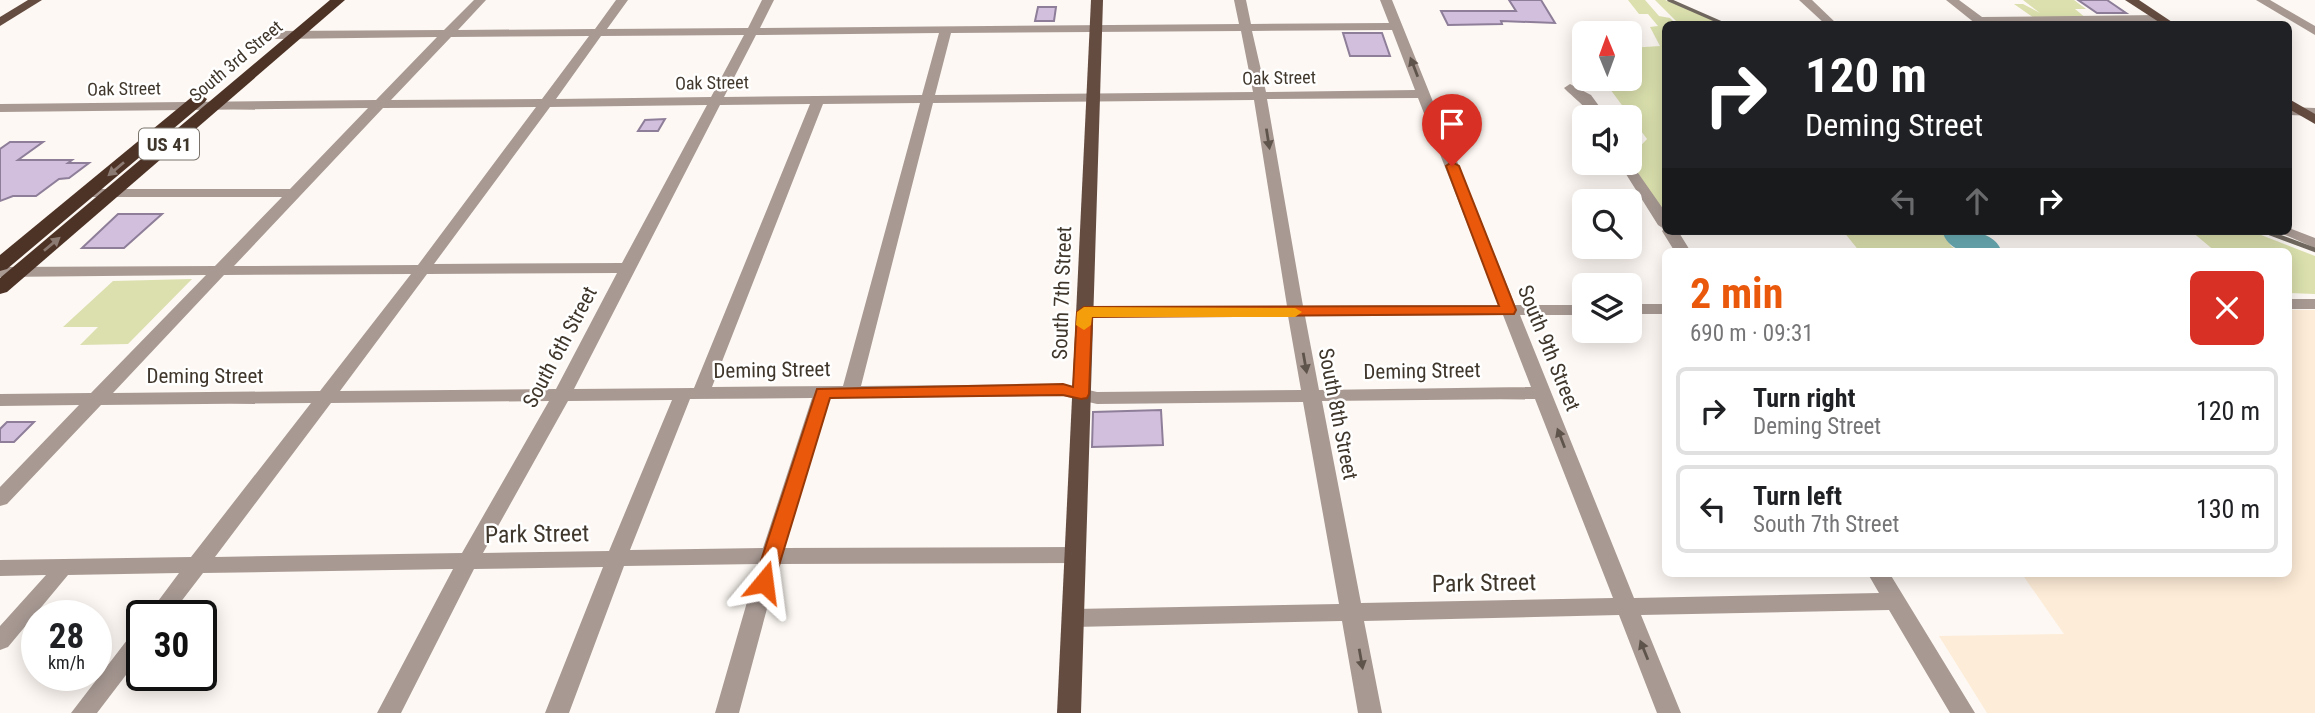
<!DOCTYPE html>
<meta charset="utf-8">
<style>
:root{--surface:#fff;--page:#f6f6f6;--text:#202124;--muted:#757577;--line:#e0e0e0;--accent:#ea580c}
body{margin:0;font-family:"Roboto Condensed",sans-serif;background:var(--page);color:var(--text);height:100vh;display:flex;flex-direction:column;font-size:26px;white-space:nowrap}
*{box-sizing:border-box;margin:0}
p{font-size:23px;color:var(--muted)}
.icon{flex:none;width:38px;height:38px;fill:none;stroke:currentColor;stroke-width:2;stroke-linecap:round;stroke-linejoin:round}
.map{position:relative;flex:1;overflow:hidden}
.panel{position:absolute;left:1662px;top:248px;width:630px;height:329px;display:flex;flex-direction:column;background:var(--surface);border-radius:10px;box-shadow:0 4px 18px #0003}
.panel>*{flex:none}
.banner{position:absolute;left:1662px;top:21px;width:630px;height:214px;border-radius:10px;box-shadow:0 4px 18px #0003;background:#202124;color:#fff;overflow:hidden}
.needle{width:46px;rotate:359deg}
.buttons{position:absolute;left:1572px;top:21px;display:grid;gap:14px}
.buttons a{display:grid;place-items:center;width:70px;height:70px;border-radius:10px;background:var(--surface);box-shadow:0 4px 18px #0003;font-size:35px}
.speed{position:absolute;left:21px;top:600px;display:flex;gap:14px;font-size:35px;font-weight:700;text-align:center}
.speed>*{display:grid;place-content:center;width:91px;height:91px;border-radius:50%;background:var(--surface);box-shadow:0 4px 18px #0003;line-height:1}
.speed small{font-size:18px;font-weight:400}
.speed .limit{border:4px solid #111;border-radius:10px;background:#fff;color:#111}
.pin{position:absolute;display:grid;place-items:center;width:60px;height:60px;color:#fff;margin:-72px -30px;border-radius:50% 50% 50% 0;rotate:-45deg;box-shadow:0 0 7px #0007}
.pin .icon{rotate:45deg}
.me{position:absolute;width:77px;margin:-38px;rotate:16deg;stroke-linejoin:round;filter:drop-shadow(0 0 5px #0008)}
.turn{display:flex;align-items:center;gap:24px;height:147px;padding:0 28px;font-size:32px}
.turn .icon{width:91px;height:91px;stroke-width:2.5}
.turn b{display:block;font-size:49px;line-height:60px}
.lanes{display:flex;align-items:center;height:66px;padding:0 28px;background:#0003;justify-content:center;gap:35px;direction:ltr}
.lanes .off{opacity:.35}
.round{display:grid;place-items:center;flex:none;width:74px;height:74px;border-radius:10px;background:var(--page)}
.head{display:flex;align-items:center;justify-content:space-between;height:119px;padding:0 28px}
h1{font-size:42px;font-weight:700;line-height:52px;color:var(--accent)}
ul{padding:0;list-style:none}
li{display:flex;align-items:center;gap:21px;height:88px;margin:0 14px 10px;padding:0 14px;border:4px solid var(--line);border-radius:10px}
li div{flex:1}
li b{display:block;font-size:26px}
li em{font-style:normal}
.map>svg:first-child{display:block}
.built{fill:#fdecd7}
.green{fill:#dbe0ae}
.water{fill:#6badb5}
.building{fill:#d1bfdd;stroke:#8e7e99;stroke-width:2}
.lines{fill:none;stroke-linecap:round;stroke-linejoin:round}
.minor{fill:#a89993;fill-rule:evenodd}
.major{fill:#654c41;fill-rule:evenodd}
.highway{fill:#4d3226;fill-rule:evenodd}
.rail-far1{stroke:#716960;stroke-width:3.5}
.rail{stroke:#716960;stroke-width:4.5}
.oneway{fill:#5f544b}
.oneway2{fill:#8b7a72}
.route{fill:#ea580c;stroke:#983908;stroke-width:2}
.slow{fill:#f59e0b}
.labels{text-anchor:middle;stroke-width:5;stroke-linejoin:round;paint-order:stroke}
.far-street-label{font-size:18px;fill:#40372c;stroke:#fff}
.shield{fill:#fff;stroke:#79736b;stroke-width:2}
.shield-label{font-size:19px;font-weight:bold;fill:#40372c}
.street-label{font-size:21px;fill:#40372c;stroke:#fff}
.near-street-label{font-size:24px;fill:#40372c;stroke:#fff}
</style>
<div class="map">
<svg width="2315" height="713" viewBox="0 0 2315 713">
<rect width="100%" height="100%" fill="#fdf8f3"/>
<path class="built" d="M2289,310H2315V713H1987L1939,636L2064,634L2022,574H2289Z"/>
<g class="green">
<path d="M1628,0H1645L1659,16L1670,18L1674,22L1666,24V212L1663,214L1629,158L1647,139L1610,89L1618,85L1615,79H1629V48L1660,46L1650,27L1658,26L1648,14H1639Z"/>
<path d="M1655,0H1665L1727,24H1679Z"/>
<path d="M2023,0H2074L2086,9H2075L2086,18H2034L2014,4H2023L2040,13Z"/>
<path d="M1843,231H1942L1951,246L1960,252H1860Z"/>
<path d="M2191,231H2251L2315,256V294L2289,293V252H2216Z"/>
<path d="M192,279L128,344L80,345L98,327H63L113,281Z"/>
</g>
<path class="water" d="M1942,231C1962,231 1994,228 2002,252C1979,252 1951,258 1942,231Z"/>
<g class="building">
<path d="M1509,0H1541L1555,23L1501,21L1502,24L1448,25L1441,11H1516Z"/>
<path d="M2078,0H2107L2126,13H2097Z"/>
<path d="M1038,7H1056L1054,21H1035Z"/>
<path d="M1343,33H1382L1390,56H1350Z"/>
<path d="M665,119L658,131H638L645,120Z"/>
<path d="M10,142H43L18,160H72L68,163H89L69,178L59,179L36,196H13L0,201V149Z"/>
<path d="M118,214H162L124,248H82Z"/>
<path d="M1161,410L1163,445L1092,447L1093,412Z"/>
<path d="M7,422H34L14,442H0V429Z"/>
</g>
<g class="lines">
<g class="minor">
<path d="M474,0H486L458,30L595,29L616,0H628L607,29L748,28L762,0H774L760,28L1239,24L1234,0H1246L1251,24L1389,23L1380,0H1392L1515,305H1584V315H1520L1634,598L1879,593L1868,574H1890L1975,713H1950L1889,610L1641,615L1681,713H1657L1619,615L1364,621L1382,713H1358L1342,621L1074,627L1066,624L1063,618L1066,612L1074,609L1339,604L1303,402L1097,404L1063,396L830,398L784,548L1075,547L1082,549L1085,555L1082,561L1075,563L779,564L739,713H715L758,564L624,566L569,713H545L603,567L474,569L401,713H377L453,569L203,573L170,616H147L179,573L68,575L8,647L0,650V626L46,575L0,576V560L191,557L311,403L101,405L7,504L0,506V487L79,405L0,406V394L91,393L206,275L0,277V267L215,266L282,197H86L79,193L86,189H290L368,108L0,112V104L376,100L437,37L276,39L270,35L276,31L444,30ZM1392,30L1415,90L1266,92L1252,31ZM1241,31L1253,92L935,95L951,33ZM939,33L922,95L724,97L756,35ZM744,35L711,97L556,99L601,36ZM589,36L542,99L391,100L451,37ZM1418,98L1499,305L1303,306L1267,99ZM1254,100L1287,306L1084,307L1076,312L1084,317L1288,316L1301,390L1097,392L1063,384L861,386L933,103ZM920,103L843,386L712,387L823,104ZM810,104L694,388L574,389L720,105ZM707,105L622,263L434,264L550,107ZM536,107L418,265L234,266L383,108ZM617,273L556,389L340,391L427,274ZM411,274L320,391L113,393L224,275ZM1503,315L1531,387L1319,390L1305,316ZM812,398L763,548L630,550L690,399ZM1535,399L1613,598L1361,603L1322,401ZM672,400L609,551L483,553L568,401ZM549,401L462,553L215,557L331,403Z"/>
<path d="M1799,0H1812L1837,24H1825Z"/>
<path d="M1946,0H1959L1982,17L2160,15L2166,19L2160,23L1976,24Z"/>
<path d="M2256,0H2270L2315,26V35Z"/>
<path d="M1570,84L1591,95L1607,117H1593C1584,105 1574,98 1564,88Z"/>
<path d="M2289,107L2315,108V116L2289,115Z"/>
<path d="M1629,160L1666,213V231H1678L1691,252H1675L1662,231L1664,229L1658,225L1619,163H1629Z"/>
<path d="M2289,228L2315,238V248L2276,231H2289Z"/>
<rect x="2289" y="299" width="26" height="10"/>
<rect x="1629" y="304" width="37" height="10"/>
<path d="M142,628V654L97,713H71L134,631Z"/>
</g>
<g class="major">
<path d="M28,0H42L0,26V17Z"/>
<path d="M1091,0H1103L1081,713H1057Z"/>
<path d="M2125,0H2139L2175,24H2162Z"/>
<path d="M2289,99L2315,114V124L2289,109Z"/>
</g>
<g class="highway">
<path d="M330,0H345L7,292L0,294V278Z"/>
<path d="M199,94L207,99L205,102L7,269L0,271V255L193,96Z"/>
</g>
<path class="rail-far1" d="M1669,0L1724,24"/>
<path class="rail" d="M2264,231L2315,250"/>
</g>
<defs><path id="oneway-solid" d="M-6-.8H1V-3.2L6.5 0L1 3.2V.8H-6Z" transform="scale(1.75)"/></defs>
<g class="oneway">
<use href="#oneway-solid" transform="translate(1414 67) rotate(-111)"/>
<use href="#oneway-solid" transform="translate(1268 139) rotate(81)"/>
<use href="#oneway-solid" transform="translate(1305 363) rotate(80)"/>
<use href="#oneway-solid" transform="translate(1561 438) rotate(-111)"/>
<use href="#oneway-solid" transform="translate(1644 650) rotate(-112)"/>
<use href="#oneway-solid" transform="translate(1361 659) rotate(80)"/>
</g>
<g class="oneway2">
<use href="#oneway-solid" transform="translate(116 169) rotate(140)"/>
<use href="#oneway-solid" transform="translate(52 244) rotate(-40)"/>
</g>
<path class="route" d="M1452,162L1459,166L1516,310L1514,314L1092,317L1089,394L1087,398L1081,399L1063,395L830,398L774,582L771,588L764,590L757,588L754,582L817,389L1063,384L1073,387L1077,312L1084,307L1499,306L1446,166Z"/>
<path class="slow" d="M1084,307L1295,308L1302,312L1295,317H1092L1091,325L1084,330L1076,325L1077,312Z"/>
<g class="labels">
<g class="far-street-label">
<text transform="translate(236 61) rotate(-40)" y="6">South 3rd Street</text>
<text transform="translate(1279 78) rotate(-1)" y="6">Oak Street</text>
<text transform="translate(712 83) rotate(-1)" y="6">Oak Street</text>
<text transform="translate(124 89) rotate(-1)" y="6">Oak Street</text>
</g>
<rect class="shield" x="139" y="128.5" width="60" height="31" rx="5"/>
<g class="shield-label">
<text x="169" y="151">US 41</text>
</g>
<g class="street-label">
<text transform="translate(1062 293) rotate(-88)" y="7">South 7th Street</text>
<text transform="translate(560 347) rotate(-62)" y="7">South 6th Street</text>
<text transform="translate(1549 348) rotate(68)" y="7">South 9th Street</text>
<text transform="translate(772 370) rotate(-1)" y="7">Deming Street</text>
<text transform="translate(1422 371) rotate(-1)" y="7">Deming Street</text>
<text x="205" y="383">Deming Street</text>
<text transform="translate(1338 414) rotate(79)" y="7">South 8th Street</text>
</g>
<g class="near-street-label">
<text transform="translate(537 534) rotate(-1)" y="8">Park Street</text>
<text transform="translate(1484 583) rotate(-1)" y="8">Park Street</text>
</g>
</g>
</svg>
<div class="buttons">
<a><svg class="needle" viewBox="-14 -14 28 28"><path d="M0-13l5 13h-10z" fill="#e53935"/><path d="M0 13l5-13h-10z" fill="#757577"/></svg></a>
<a><svg class="icon" aria-label="sound" viewBox="0 0 24 24"><path d="M4 9h4l5-4v14l-5-4H4zM17 9q2 3 0 6"/></svg></a>
<a><svg class="icon" aria-label="search" viewBox="0 0 24 24"><circle cx="10" cy="10" r="6"/><path d="M15 15l6 6"/></svg></a>
<a><svg class="icon" aria-label="layers" viewBox="0 0 24 24"><path d="M12 4l9 5-9 5-9-5zM3 14l9 5 9-5"/></svg></a>
</div>
<div class="speed"><div>28<small>km/h</small></div><div class="limit">30</div></div>
<div class="pin" style="left:1452px;top:166px;background:#d93025"><svg class="icon" aria-label="arrive" viewBox="0 0 24 24"><path d="M6 21V4h12l-3 4 3 4H6"/></svg></div>
<svg class="me" style="left:764px;top:582px" viewBox="-20 -20 40 40"><path d="M0-17L14 15 0 8-14 15z" fill="#ea580c" stroke="#fff" stroke-width="4"/></svg>
<div class="banner">
<div class="turn"><svg class="icon" aria-label="right" viewBox="0 0 24 24"><path d="M7 20v-9h11M14 6l5 5-5 5"/></svg><div><b>120 m</b>Deming Street</div></div>
<div class="lanes"><svg class="icon off" aria-label="left" viewBox="0 0 24 24"><path d="M17 20v-9H6M10 6l-5 5 5 5"/></svg><svg class="icon off" aria-label="ahead" viewBox="0 0 24 24"><path d="M12 20V5M6 11l6-6 6 6"/></svg><svg class="icon" aria-label="right" viewBox="0 0 24 24"><path d="M7 20v-9h11M14 6l5 5-5 5"/></svg></div>
</div>
<section class="panel">
<div class="head"><div><h1>2 min</h1><p>690 m · 09:31</p></div><a class="round" style="background:#d93025;color:#fff"><svg class="icon" aria-label="close" viewBox="0 0 24 24"><path d="M6 6l12 12M18 6L6 18"/></svg></a></div>
<ul>
<li><svg class="icon" aria-label="right" viewBox="0 0 24 24"><path d="M7 20v-9h11M14 6l5 5-5 5"/></svg><div><b>Turn right</b><p>Deming Street</p></div><em>120 m</em></li>
<li><svg class="icon" aria-label="left" viewBox="0 0 24 24"><path d="M17 20v-9H6M10 6l-5 5 5 5"/></svg><div><b>Turn left</b><p>South 7th Street</p></div><em>130 m</em></li>
</ul>
</section>
</div>
